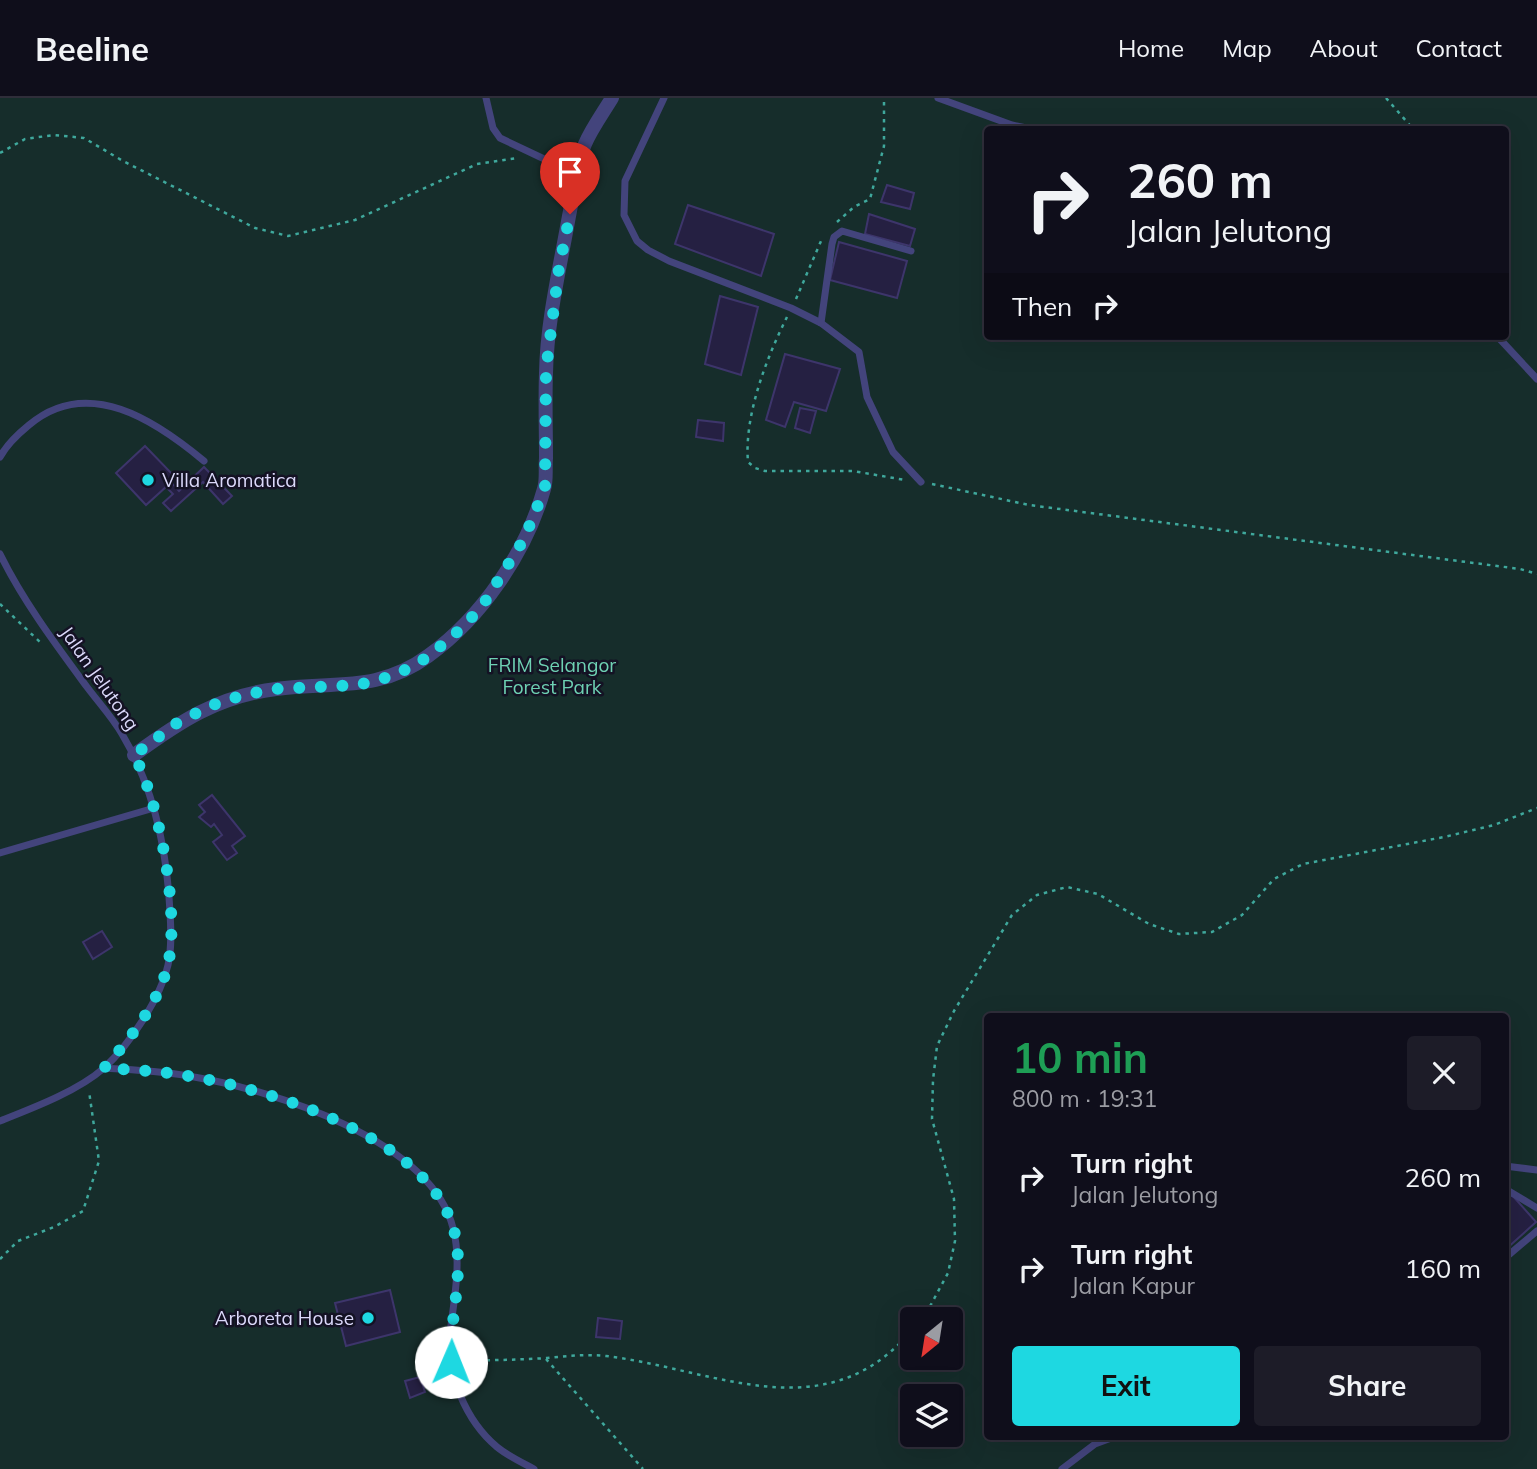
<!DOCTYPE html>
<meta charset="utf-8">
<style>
:root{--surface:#0f0e1b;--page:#1d1c28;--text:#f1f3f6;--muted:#9b9ca3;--line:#2f2e3a;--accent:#1ed8e1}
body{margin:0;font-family:Mulish,sans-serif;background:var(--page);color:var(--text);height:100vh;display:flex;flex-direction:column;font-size:26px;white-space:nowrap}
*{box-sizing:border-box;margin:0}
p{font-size:23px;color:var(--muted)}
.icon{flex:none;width:38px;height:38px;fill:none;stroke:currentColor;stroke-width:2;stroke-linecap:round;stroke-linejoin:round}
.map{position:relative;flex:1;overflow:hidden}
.panel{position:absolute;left:984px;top:915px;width:525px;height:427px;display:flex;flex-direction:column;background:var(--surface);border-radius:7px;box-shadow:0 7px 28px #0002,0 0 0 2px var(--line)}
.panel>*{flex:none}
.banner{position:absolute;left:984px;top:28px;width:525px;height:214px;border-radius:7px;box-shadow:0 7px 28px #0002,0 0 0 2px var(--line);background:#0f0e1b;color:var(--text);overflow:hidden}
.needle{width:46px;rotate:210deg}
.tools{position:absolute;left:900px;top:1209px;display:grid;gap:14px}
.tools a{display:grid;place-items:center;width:63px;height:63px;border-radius:7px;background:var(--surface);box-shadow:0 7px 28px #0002,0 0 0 2px var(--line);font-size:35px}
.pin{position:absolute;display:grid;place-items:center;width:60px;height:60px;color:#fff;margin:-72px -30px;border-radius:50% 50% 50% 0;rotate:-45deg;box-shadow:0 0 7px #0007}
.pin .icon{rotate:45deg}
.me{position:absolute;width:77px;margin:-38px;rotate:1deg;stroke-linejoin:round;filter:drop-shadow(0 0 5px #0008)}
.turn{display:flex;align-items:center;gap:24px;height:147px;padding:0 28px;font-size:32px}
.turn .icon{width:91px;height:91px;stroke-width:2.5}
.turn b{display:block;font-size:49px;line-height:60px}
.then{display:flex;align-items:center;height:66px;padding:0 28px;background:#0003;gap:14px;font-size:26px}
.round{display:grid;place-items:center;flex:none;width:74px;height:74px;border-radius:7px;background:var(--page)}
.overview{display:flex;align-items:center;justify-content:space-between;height:119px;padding:0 28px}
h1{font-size:42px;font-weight:700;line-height:52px;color:#1e9e55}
.cta{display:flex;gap:14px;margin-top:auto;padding:14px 28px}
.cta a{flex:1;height:80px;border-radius:7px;background:var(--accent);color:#111;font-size:28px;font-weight:700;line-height:80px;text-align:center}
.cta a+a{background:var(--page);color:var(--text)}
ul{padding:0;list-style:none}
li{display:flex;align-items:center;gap:21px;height:91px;padding:0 28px}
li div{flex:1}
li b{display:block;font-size:26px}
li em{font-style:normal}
header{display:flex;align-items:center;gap:42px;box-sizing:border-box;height:98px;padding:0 35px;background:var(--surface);border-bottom:2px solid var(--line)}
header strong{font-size:33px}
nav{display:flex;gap:38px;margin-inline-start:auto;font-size:24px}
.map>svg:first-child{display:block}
.green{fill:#162d2b;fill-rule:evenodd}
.building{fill:#252042;stroke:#3d356b;stroke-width:2}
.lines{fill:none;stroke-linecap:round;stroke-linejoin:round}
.path{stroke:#3fa89c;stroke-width:2.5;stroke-dasharray:3.5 5;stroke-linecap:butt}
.lane{stroke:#43447c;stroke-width:7}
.street{stroke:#43447c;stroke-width:14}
.route{stroke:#1ed8e1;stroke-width:12;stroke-dasharray:0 21.6}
.poi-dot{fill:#1ed8e1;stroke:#141224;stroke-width:2.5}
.labels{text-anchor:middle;stroke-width:5;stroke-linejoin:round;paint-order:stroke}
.poi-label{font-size:19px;fill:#dbd9fa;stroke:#141224;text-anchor:start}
.park-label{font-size:19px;fill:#6ed1b3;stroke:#141224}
.street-label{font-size:19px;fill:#dbd9fa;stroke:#141224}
</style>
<header>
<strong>Beeline</strong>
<nav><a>Home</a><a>Map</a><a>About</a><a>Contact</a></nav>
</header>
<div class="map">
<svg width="1537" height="1371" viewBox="0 0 1537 1371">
<rect width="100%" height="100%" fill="#141224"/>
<path class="green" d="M0,0H1537V1371H0ZM987,32H1505V238H987ZM987,919H1505V1339H987ZM912,1222H950V1260H912ZM912,1298H950V1337H912Z"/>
<g class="building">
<path d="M887,87L914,95L910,111L881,104Z"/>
<path d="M688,107L774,136L761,178L675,146Z"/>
<path d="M869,116L915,131L910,148L865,136Z"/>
<path d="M839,144L907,163L897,200L830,182Z"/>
<path d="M720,198L758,209L741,277L705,266Z"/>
<path d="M785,256L840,271L826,313L794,304L785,329L766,322Z"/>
<path d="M800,310L816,313L810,335L795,330Z"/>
<path d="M698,322L724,325L723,343L696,339Z"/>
<path d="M145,348L175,379L171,384L179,393L204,369L232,398L223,406L203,384L171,413L163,405L173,396L166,389L146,407L116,375Z"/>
<path d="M212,697L245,738L232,748L237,755L227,762L213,744L222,737L214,726L211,729L199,719L205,714L199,707Z"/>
<path d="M102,833L112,849L93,861L83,844Z"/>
<path d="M1512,1097L1536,1124L1505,1152V1103Z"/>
<path d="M390,1192L400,1234L346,1248L335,1205Z"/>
<path d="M598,1220L622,1223L620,1241L596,1239Z"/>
<path d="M420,1279L425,1294L410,1300L405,1283Z"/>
</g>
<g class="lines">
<g class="path">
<path d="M1386,0L1414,32"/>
<path d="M0,55L25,41L54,37L84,40L123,63L255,130L288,138L355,122L477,66L517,60"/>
<path d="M837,124L854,109L870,101L884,48V0"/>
<path d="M796,201L821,143"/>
<path d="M787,219C766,261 744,318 748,364L755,370L765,373H853L905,382"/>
<path d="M932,386L1029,407L1520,471L1537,476"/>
<path d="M0,506L41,545"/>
<path d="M0,1161L18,1143L54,1129L83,1113L99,1063L89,993"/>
<path d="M920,1222L928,1212L948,1175L955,1143L954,1101L932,1021L933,982L937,948L954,913L1012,817L1037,797L1067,789L1098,796L1149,826L1179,836L1212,834L1242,817L1274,781L1303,766L1444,739L1494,727L1537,710"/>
<path d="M546,1261L643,1371"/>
<path d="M461,1263C490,1262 518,1262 547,1260C567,1258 586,1256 606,1258C714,1271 825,1335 912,1232"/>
</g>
<g class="lane">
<path d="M486,0L493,30L500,40L576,76"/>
<path d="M664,0L625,83L624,117L637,143L648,152L669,163L791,210L821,225L859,254L867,299L893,354L921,384"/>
<path d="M938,0L1012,27L1036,32"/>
<path d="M821,225L832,146L834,139L842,133L911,153"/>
<path d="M1497,238L1537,281"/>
<path d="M0,359C7,346 18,336 29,327C88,277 156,323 204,363"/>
<path d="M0,456C23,503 56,547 87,589C99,605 112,619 122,636C154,690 167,751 170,814C171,831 172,850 168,867C160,901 130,946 104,970C78,993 33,1010 0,1023"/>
<path d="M0,755L154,710"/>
<path d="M104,970C133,972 164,973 194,979C272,992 431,1042 453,1130C462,1164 454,1201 450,1235C446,1276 466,1323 497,1349C508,1358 521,1364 534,1371"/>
<path d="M1505,1068L1537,1072"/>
<path d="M1505,1094L1507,1092L1537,1110"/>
<path d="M1505,1160L1537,1133"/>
<path d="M1062,1371L1095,1346L1114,1339"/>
</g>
<path class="street" d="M134,657C179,624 218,598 276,591C332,583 378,595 428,558C481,520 526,455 544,391C547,382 545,370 546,360C546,332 545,303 546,275C547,223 560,169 569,118C574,94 576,69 585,46C592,30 603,15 612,0"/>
</g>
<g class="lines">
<path class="route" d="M451,1264C449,1219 467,1169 452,1126C423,1039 275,993 194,979C164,973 134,972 104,970C130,941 159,905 168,866C180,815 159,702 134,657L177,625L210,608L243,597L275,591L358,587L396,577L426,560L453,538L481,510L524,441L545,390L546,272L559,170L570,116"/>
</g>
<g class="poi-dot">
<circle cx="148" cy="382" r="7"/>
<circle cx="368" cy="1220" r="7"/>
</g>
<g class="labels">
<g class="poi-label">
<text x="162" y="389">Villa Aromatica</text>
<text x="354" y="1227" text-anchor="end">Arboreta House</text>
</g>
<g class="park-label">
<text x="552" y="574">FRIM Selangor<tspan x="552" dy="22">Forest Park</tspan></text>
</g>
<g class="street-label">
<text transform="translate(100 580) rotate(55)" y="7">Jalan Jelutong</text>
</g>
</g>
</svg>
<div class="tools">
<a><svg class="needle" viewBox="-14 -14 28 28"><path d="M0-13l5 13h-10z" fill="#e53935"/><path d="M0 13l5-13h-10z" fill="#9b9ca3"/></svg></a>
<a><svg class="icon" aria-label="layers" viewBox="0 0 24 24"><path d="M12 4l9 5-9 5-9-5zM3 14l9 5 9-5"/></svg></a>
</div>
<div class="pin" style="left:570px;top:116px;background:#d93025"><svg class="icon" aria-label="arrive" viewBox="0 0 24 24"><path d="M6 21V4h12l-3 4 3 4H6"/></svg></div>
<svg class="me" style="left:451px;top:1264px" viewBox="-20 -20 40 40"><circle r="19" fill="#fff"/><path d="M0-13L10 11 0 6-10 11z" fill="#1ed8e1"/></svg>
<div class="banner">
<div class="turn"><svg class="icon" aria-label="right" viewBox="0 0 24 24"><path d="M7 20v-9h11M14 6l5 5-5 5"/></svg><div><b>260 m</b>Jalan Jelutong</div></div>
<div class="then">Then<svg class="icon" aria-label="right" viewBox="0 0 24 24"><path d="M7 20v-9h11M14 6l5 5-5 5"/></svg></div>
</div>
<section class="panel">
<div class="overview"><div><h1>10 min</h1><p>800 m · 19:31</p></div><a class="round"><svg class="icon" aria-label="close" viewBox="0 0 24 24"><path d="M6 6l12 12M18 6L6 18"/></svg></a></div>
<ul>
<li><svg class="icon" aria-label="right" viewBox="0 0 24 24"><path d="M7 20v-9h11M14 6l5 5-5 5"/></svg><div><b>Turn right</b><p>Jalan Jelutong</p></div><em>260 m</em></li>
<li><svg class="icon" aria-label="right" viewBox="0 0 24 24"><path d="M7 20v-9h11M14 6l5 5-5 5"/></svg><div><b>Turn right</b><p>Jalan Kapur</p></div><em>160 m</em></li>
</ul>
<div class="cta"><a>Exit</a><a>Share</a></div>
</section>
</div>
